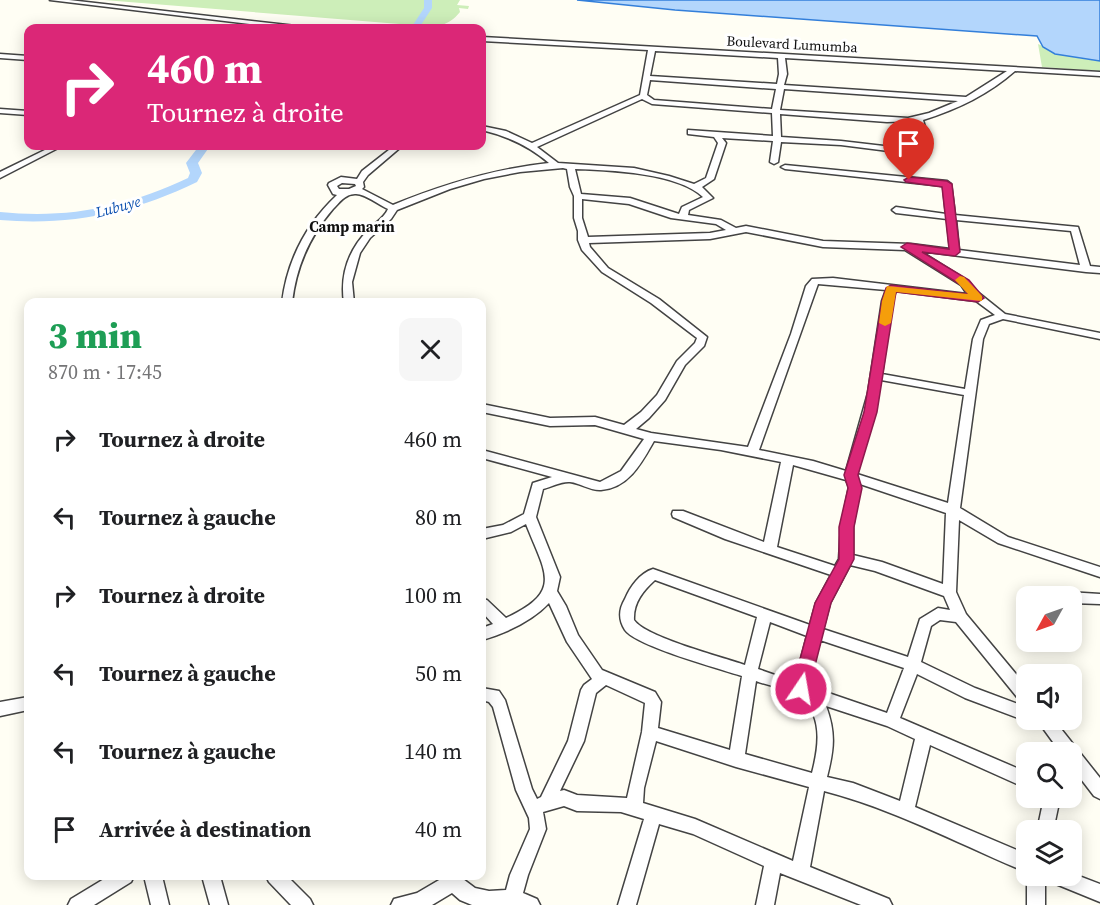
<!DOCTYPE html>
<html lang="fr">
<meta charset="utf-8">
<style>
:root{--surface:#fff;--page:#f6f6f6;--text:#202124;--muted:#757577}
body{margin:0;font-family:"Source Serif 4",serif;background:var(--page);color:var(--text);height:100vh;display:flex;flex-direction:column;font-size:22px;white-space:nowrap}
*{box-sizing:border-box;margin:0}
p{font-size:20px;color:var(--muted)}
.icon{flex:none;width:33px;height:33px;fill:none;stroke:currentColor;stroke-width:2;stroke-linecap:round;stroke-linejoin:round}
.map{position:relative;flex:1;overflow:hidden}
.side{position:absolute;left:24px;top:298px;width:462px;height:582px;display:flex;flex-direction:column;background:var(--surface);border-radius:12px;box-shadow:0 3px 15px #0003}
.side>*{flex:none}
.hud{position:absolute;left:24px;top:24px;width:462px;height:126px;border-radius:12px;box-shadow:0 3px 15px #0003;background:#db2777;color:#fff;overflow:hidden}
.needle{width:39px;rotate:230deg}
.buttons{position:absolute;left:1016px;top:586px;display:grid;gap:12px}
.buttons a{display:grid;place-items:center;width:66px;height:66px;border-radius:12px;background:var(--surface);box-shadow:0 3px 15px #0003;font-size:30px}
.pin{position:absolute;display:grid;place-items:center;width:51px;height:51px;color:#fff;margin:-62px -26px;border-radius:50% 50% 50% 0;rotate:-45deg;box-shadow:0 0 6px #0007}
.pin .icon{rotate:45deg}
.me{position:absolute;width:66px;margin:-33px;rotate:12deg;stroke-linejoin:round;filter:drop-shadow(0 0 4px #0008)}
.turn{display:flex;align-items:center;gap:21px;height:126px;padding:0 24px;font-size:27px}
.turn .icon{width:78px;height:78px;stroke-width:2.5}
.turn b{display:block;font-size:42px;line-height:51px}
.round{display:grid;place-items:center;flex:none;width:63px;height:63px;border-radius:12px;background:var(--page)}
.headline{display:flex;align-items:center;justify-content:space-between;height:102px;padding:0 24px}
h1{font-size:36px;font-weight:800;line-height:45px;color:#1e9e55}
ul{padding:0;list-style:none}
li{display:flex;align-items:center;gap:18px;height:78px;padding:0 24px}
li div{flex:1}
li b{display:block;font-size:22px}
li em{font-style:normal}
.map>svg:first-child{display:block}
.green{fill:#cdeeb9}
.water{fill:#b3d6fc;stroke:#337fda;stroke-width:1.5}
.lines{fill:none;stroke-linecap:round;stroke-linejoin:round}
.river{fill:#b3d6fc;fill-rule:evenodd}
.minor-casing{stroke:#434343;stroke-width:3}
.minor{fill:#fff;fill-rule:evenodd}
.route{fill:#db2777;stroke:#8e194d;stroke-width:1.5}
.slow{fill:#f59e0b}
.labels{text-anchor:middle;stroke-width:6;stroke-linejoin:round;paint-order:stroke}
.far-street-label{font-size:14px;fill:#101010;stroke:#fff}
.far-water-label{font-size:15px;font-style:italic;fill:#0c50b0;stroke:#fff}
.far-neighbourhood-label{font-size:15px;font-weight:bold;fill:#101010;stroke:#fff}
</style>
<div class="map">
<svg width="1100" height="905" viewBox="0 0 1100 905">
<rect width="100%" height="100%" fill="#fffef4"/>
<g class="green">
<path d="M104,0H460L457,5L469,6L468,9L459,8L460,12C446,30 426,28 405,28L412,25Z"/>
<path d="M1038,44C1063,55 1072,58 1100,61V71L1042,67Z"/>
</g>
<path class="water" d="M577,0H1100V61L1055,54L1043,47L1037,36L675,10Z"/>
<g class="lines">
<g class="river">
<path d="M424,0H432V8L419,28H411L424,8Z"/>
<path d="M199,146H210L198,163L202,173L197,182C133,213 71,226 0,220V212C68,219 127,207 188,178L190,173L186,163Z"/>
</g>
<defs>
<g id="minor">
<path d="M50,0H69L296,26L299,28H283Z"/>
<path d="M482,37L1100,72V76L1015,71C989,94 956,110 923,120L930,145L923,155H920L841,145L781,142L778,162L774,164L770,162L773,141L722,138L726,143L714,179L702,187L713,198L689,210L688,215L721,220L736,228L746,226L823,241L911,244L950,249L947,219L896,213L892,210L896,207L946,214L943,186L785,169L781,167L785,165L947,181L951,184L955,215L1078,227L1090,266L1100,267V273L1086,272L920,251L968,281L975,290L1005,314L1100,333V339L1003,319L989,324L983,339L960,508L1008,537L1100,567V577L998,543L959,520L956,592L966,614L1026,686V704L1021,702L956,622L940,620L931,626L921,662L975,688L1026,707V720H1028L1026,721L965,698L917,674L900,718L1026,772V788L930,745L915,807L1026,854V872C959,844 894,809 824,791L810,867L889,899L892,905H861L780,873L774,905H756L764,866L693,834L659,824L636,905H618L644,819L621,812L577,811L564,806L543,812L546,829L528,875L523,893L537,899L540,905H472L460,900L452,893L432,905H391L394,899L417,893L446,876H459L475,888L489,891L506,890L510,875L530,829L529,818L516,790L493,707L489,702L482,700V688L499,691L505,700L532,789L537,799L541,797L568,741L581,690L584,685L592,679L567,642L549,603C532,621 506,633 482,640V628L493,624L482,612V599L487,600L506,618C564,591 545,573 526,524L511,532L482,539V529L503,525L524,514L533,483L552,477L482,458V450L600,482L621,471L644,439L595,425L550,426L482,412V404L550,418L595,417L624,425L641,412L657,395L677,361L695,343L697,338L651,303L602,272L582,250L578,240V231L574,218V196L570,187L567,169L563,168L520,172L484,179L450,189L397,210L391,219L370,238L360,253L352,282L354,303H344C340,275 348,250 369,229C375,223 384,218 388,209C379,205 364,193 355,194C345,194 339,203 333,209C309,237 296,267 292,303H282C287,261 306,224 337,195L333,194L328,185L329,183L341,177L357,179L362,171L394,146H402L368,175L363,182L364,187L362,189L393,205C444,184 494,169 549,163C529,146 507,136 482,130V126L506,131L532,143L640,95L648,50L482,41ZM655,51L778,58L779,74L777,84L650,76ZM785,58L1007,71L966,97L784,85L787,74ZM650,80L776,89L772,109L654,100L647,95ZM784,89L958,101L929,113L908,118L780,110ZM642,99L652,104L772,113L773,136L688,130V134L714,137L718,143L706,178L694,184L669,176L634,168L558,163L537,147ZM780,114L887,122L916,121L922,145L918,150L841,141L781,137ZM575,169C610,170 678,173 703,197L682,207L679,214L630,198L581,194ZM342,183L355,184L356,186L349,189H339L337,186ZM582,199L629,204L671,218L716,224L726,230L710,233L588,237L582,218ZM956,220L1071,231L1080,265L959,250ZM746,232L823,247L905,250L961,285L967,294L833,278L812,279L806,286L791,334L748,447L651,433L636,429L649,418L665,400L685,365L704,346L707,337L659,299L608,268L590,247L589,243L710,239ZM818,284L886,290L882,301L868,393L846,471L813,461L759,450ZM896,291L976,301L995,315L981,320L973,339L965,389L882,374L892,301ZM881,380L964,395L948,503L857,474ZM654,441L721,450L781,462L764,542L683,511H673L672,514L673,517L725,539L831,575L816,603L810,625L653,569C640,573 630,587 625,599C619,609 618,619 625,630C636,646 720,669 742,676L730,750L658,728L661,702L655,692L602,670L578,635L566,606L557,591L560,577L536,517L543,489C551,487 562,481 570,482C580,483 591,491 601,490C629,488 642,462 654,441ZM793,465L846,480L849,487L841,527L839,559L835,566L777,547ZM860,484L946,513L943,584L882,562L853,555V527ZM850,565L875,571L944,596L950,610L938,608L920,619L908,657L823,629L830,603ZM655,580L757,617L745,665C722,657 645,637 634,620C633,603 643,591 655,580ZM770,622L807,636L795,682L758,669ZM820,640L904,668L887,713L808,686ZM756,681C769,686 785,688 797,695C824,713 819,746 812,773L745,754ZM606,685L645,703L642,732L627,798L577,795L564,790L560,791L584,741L596,693ZM826,706L887,726L915,739L900,801L853,783L827,777C834,749 836,733 826,706ZM656,741L736,767L809,787L793,861L695,819L643,803L644,788Z"/>
<path d="M0,54L28,56V60L0,58Z"/>
<path d="M0,109L28,111V115L0,113Z"/>
<path d="M53,146H62L0,178V172Z"/>
<path d="M1068,592L1100,594V604L1071,603V597H1061L1063,593Z"/>
<path d="M1071,609L1076,611L1078,618L1076,622L1071,624Z"/>
<path d="M28,697V710L0,716V702Z"/>
<path d="M1037,720H1054L1100,778V799L1094,796L1071,766V753H1061Z"/>
<path d="M1044,798H1060L1053,831H1037Z"/>
<path d="M1071,873L1100,884V902L1051,882L1048,876H1071Z"/>
<path d="M109,876H134L131,882L94,905H68L71,899Z"/>
<path d="M144,876H162L169,905H151Z"/>
<path d="M202,876H220L228,905H210Z"/>
<path d="M266,876H287L310,899L313,905H291L269,882Z"/>
<rect x="1027" y="876" width="18" height="29"/>
</g>
</defs>
<use href="#minor" class="minor-casing"/>
<use href="#minor" class="minor"/>
</g>
<path class="route" d="M909,177L947,181L952,184L960,252L955,256L922,252L969,280L984,298L978,302L896,292L877,412L858,475L862,488L854,527V559L831,603L809,689L807,694L801,696L794,694L792,689L815,603L839,559V527L848,488L844,475L864,412L882,301L886,288L891,285L968,294L961,285L901,247L907,243L949,249L942,187L906,182L904,180Z"/>
<path class="slow" d="M960,276L964,277L982,296V301L896,292L891,323L885,326L879,323L882,301L887,286L968,294L955,280Z"/>
<g class="labels">
<g class="far-street-label">
<text transform="translate(792 44) rotate(3)" y="5">Boulevard Lumumba</text>
</g>
<g class="far-water-label">
<text transform="translate(118 207) rotate(-15)" y="5">Lubuye</text>
</g>
<g class="far-neighbourhood-label">
<text x="352" y="232">Camp marin</text>
</g>
</g>
</svg>
<div class="buttons">
<a><svg class="needle" viewBox="-14 -14 28 28"><path d="M0-13l5 13h-10z" fill="#e53935"/><path d="M0 13l5-13h-10z" fill="#757577"/></svg></a>
<a><svg class="icon" aria-label="sound" viewBox="0 0 24 24"><path d="M4 9h4l5-4v14l-5-4H4zM17 9q2 3 0 6"/></svg></a>
<a><svg class="icon" aria-label="search" viewBox="0 0 24 24"><circle cx="10" cy="10" r="6"/><path d="M15 15l6 6"/></svg></a>
<a><svg class="icon" aria-label="layers" viewBox="0 0 24 24"><path d="M12 4l9 5-9 5-9-5zM3 14l9 5 9-5"/></svg></a>
</div>
<div class="pin" style="left:909px;top:180px;background:#d93025"><svg class="icon" aria-label="arrive" viewBox="0 0 24 24"><path d="M6 21V4h12l-3 4 3 4H6"/></svg></div>
<svg class="me" style="left:801px;top:689px" viewBox="-20 -20 40 40"><circle r="17" fill="#db2777" stroke="#fff" stroke-width="3"/><path d="M0-11L8 9 0 5-8 9z" fill="#fff"/></svg>
<div class="hud">
<div class="turn"><svg class="icon" aria-label="right" viewBox="0 0 24 24"><path d="M7 20v-9h11M14 6l5 5-5 5"/></svg><div><b>460 m</b>Tournez à droite</div></div>
</div>
<section class="side">
<div class="headline"><div><h1>3 min</h1><p>870 m · 17:45</p></div><a class="round"><svg class="icon" aria-label="close" viewBox="0 0 24 24"><path d="M6 6l12 12M18 6L6 18"/></svg></a></div>
<ul>
<li><svg class="icon" aria-label="right" viewBox="0 0 24 24"><path d="M7 20v-9h11M14 6l5 5-5 5"/></svg><div><b>Tournez à droite</b></div><em>460 m</em></li>
<li><svg class="icon" aria-label="left" viewBox="0 0 24 24"><path d="M17 20v-9H6M10 6l-5 5 5 5"/></svg><div><b>Tournez à gauche</b></div><em>80 m</em></li>
<li><svg class="icon" aria-label="right" viewBox="0 0 24 24"><path d="M7 20v-9h11M14 6l5 5-5 5"/></svg><div><b>Tournez à droite</b></div><em>100 m</em></li>
<li><svg class="icon" aria-label="left" viewBox="0 0 24 24"><path d="M17 20v-9H6M10 6l-5 5 5 5"/></svg><div><b>Tournez à gauche</b></div><em>50 m</em></li>
<li><svg class="icon" aria-label="left" viewBox="0 0 24 24"><path d="M17 20v-9H6M10 6l-5 5 5 5"/></svg><div><b>Tournez à gauche</b></div><em>140 m</em></li>
<li><svg class="icon" aria-label="arrive" viewBox="0 0 24 24"><path d="M6 21V4h12l-3 4 3 4H6"/></svg><div><b>Arrivée à destination</b></div><em>40 m</em></li>
</ul>
</section>
</div>
